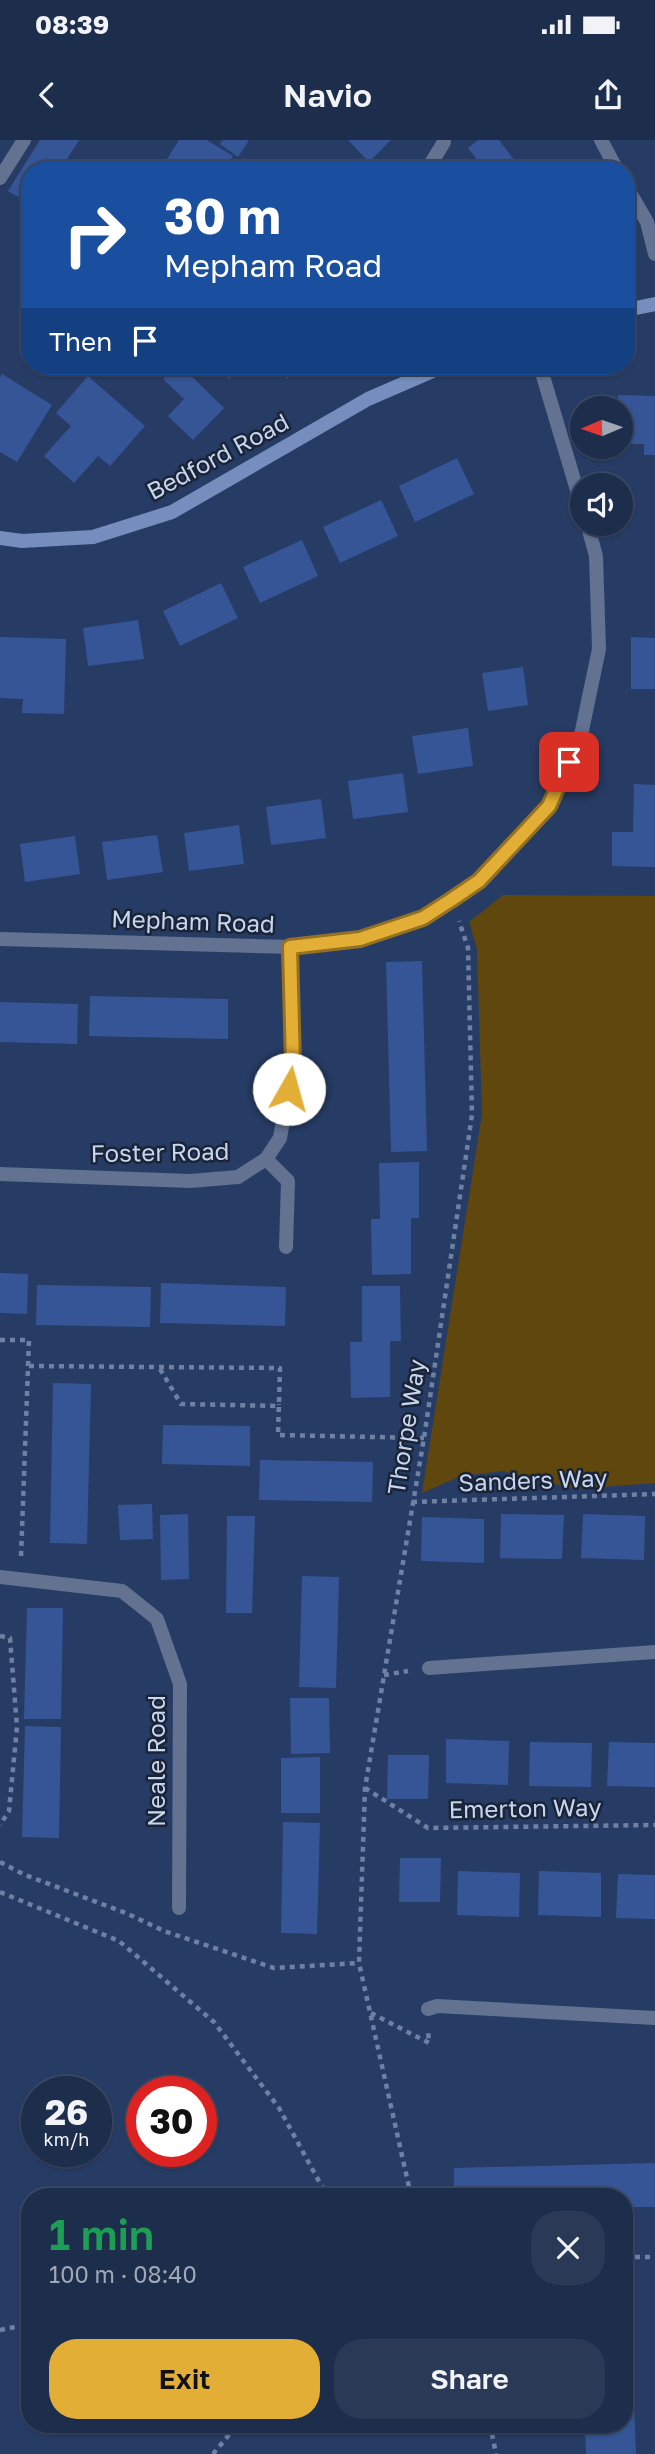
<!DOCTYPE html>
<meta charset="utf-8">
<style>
:root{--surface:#1d2d4c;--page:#2a3956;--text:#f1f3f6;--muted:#a0a8b5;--line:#3b4964;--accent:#e3ae35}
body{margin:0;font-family:"Golos Text",sans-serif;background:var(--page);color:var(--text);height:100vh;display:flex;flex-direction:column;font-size:26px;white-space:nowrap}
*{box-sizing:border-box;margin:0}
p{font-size:23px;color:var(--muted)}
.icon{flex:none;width:38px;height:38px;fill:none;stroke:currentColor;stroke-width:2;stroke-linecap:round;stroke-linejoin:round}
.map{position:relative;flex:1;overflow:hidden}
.details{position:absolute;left:21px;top:2048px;width:612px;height:245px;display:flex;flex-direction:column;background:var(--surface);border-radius:28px;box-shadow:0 2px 5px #0004,0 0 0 2px var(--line)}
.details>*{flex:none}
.banner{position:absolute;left:21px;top:21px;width:614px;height:214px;border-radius:28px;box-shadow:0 2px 5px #0004,0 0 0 2px var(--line);background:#1a4fa0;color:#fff;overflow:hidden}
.needle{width:46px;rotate:268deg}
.fabs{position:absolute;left:570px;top:256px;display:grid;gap:14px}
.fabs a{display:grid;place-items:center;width:63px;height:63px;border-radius:50%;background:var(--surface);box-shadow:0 2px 5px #0004,0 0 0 2px var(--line);font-size:35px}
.speed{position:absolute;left:21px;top:1936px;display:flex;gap:14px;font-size:35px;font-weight:700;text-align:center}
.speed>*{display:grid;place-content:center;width:91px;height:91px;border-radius:50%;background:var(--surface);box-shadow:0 2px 5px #0004,0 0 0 2px var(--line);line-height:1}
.speed small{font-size:18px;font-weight:400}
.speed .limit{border:10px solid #d22;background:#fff;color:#111}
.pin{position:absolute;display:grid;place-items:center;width:60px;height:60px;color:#fff;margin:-30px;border-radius:14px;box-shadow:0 4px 10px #0006}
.me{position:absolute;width:77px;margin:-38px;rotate:7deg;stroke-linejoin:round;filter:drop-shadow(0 0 5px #0008)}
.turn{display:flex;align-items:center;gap:24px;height:147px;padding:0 28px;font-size:32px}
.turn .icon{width:91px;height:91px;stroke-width:2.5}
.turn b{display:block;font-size:49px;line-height:60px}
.then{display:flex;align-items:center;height:66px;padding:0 28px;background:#0003;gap:14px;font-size:26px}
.round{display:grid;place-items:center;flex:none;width:74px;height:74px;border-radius:28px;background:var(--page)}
.summary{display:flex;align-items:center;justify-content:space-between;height:119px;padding:0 28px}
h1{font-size:42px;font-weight:600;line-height:52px;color:#1e9e55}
.primary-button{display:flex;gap:14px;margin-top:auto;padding:14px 28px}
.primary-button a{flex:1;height:80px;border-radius:28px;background:var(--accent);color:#111;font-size:28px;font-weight:600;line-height:80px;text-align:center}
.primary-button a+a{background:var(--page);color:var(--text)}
.status{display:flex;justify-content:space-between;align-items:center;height:49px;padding:0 35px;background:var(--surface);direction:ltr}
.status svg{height:19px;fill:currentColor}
header{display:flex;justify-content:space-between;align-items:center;height:91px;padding:0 28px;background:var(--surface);font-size:32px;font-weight:600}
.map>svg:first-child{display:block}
.green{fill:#60470e}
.building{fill:#355597}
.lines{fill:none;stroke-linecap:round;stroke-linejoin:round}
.path{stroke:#6f80a3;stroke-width:4.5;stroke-dasharray:5 5;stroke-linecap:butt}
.lane{stroke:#627290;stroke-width:14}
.street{stroke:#627290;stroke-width:14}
.secondary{stroke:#758ebe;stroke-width:14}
.route-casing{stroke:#947122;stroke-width:18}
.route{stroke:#e3ae35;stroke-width:12}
.labels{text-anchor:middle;stroke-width:5;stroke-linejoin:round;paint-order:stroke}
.street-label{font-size:24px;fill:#c8d5ef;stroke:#1a2437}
</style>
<div class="status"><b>08:39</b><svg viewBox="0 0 49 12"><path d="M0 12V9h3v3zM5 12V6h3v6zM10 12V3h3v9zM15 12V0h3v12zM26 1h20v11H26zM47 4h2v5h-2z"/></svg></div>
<header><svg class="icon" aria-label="back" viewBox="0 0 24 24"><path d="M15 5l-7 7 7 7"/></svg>Navio<svg class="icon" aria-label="share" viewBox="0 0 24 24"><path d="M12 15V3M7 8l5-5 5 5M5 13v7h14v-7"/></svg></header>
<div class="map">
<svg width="655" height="2314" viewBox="0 0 655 2314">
<rect width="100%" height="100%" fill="#273c65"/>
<path class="green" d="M503,755L655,756V1343L575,1349L503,1331L461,1336L422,1353L482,974L477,809L469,782Z"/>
<g class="building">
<path d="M40,0H79L60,30H30V64L8,51Z"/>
<path d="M179,0H207L233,16L224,30H160Z"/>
<path d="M223,0H249L238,17L220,4Z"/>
<path d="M348,0H391L369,22Z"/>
<path d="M478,0H499L518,25L512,30H485L468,8Z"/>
<path d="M176,226H181L224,268L193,300L168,276L184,259L163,239Z"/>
<path d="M214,226H241L229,239Z"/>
<path d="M271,226H298L287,239Z"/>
<path d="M2,234L52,265L17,322L0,312V237Z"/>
<path d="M88,236L145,286L110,326L98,316L74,343L44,316L71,286L56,273Z"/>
<path d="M618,255L655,256V315H644V304H621V268H618Z"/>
<path d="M457,318L474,354L415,382L399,346Z"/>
<path d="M381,360L398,396L340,423L323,387Z"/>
<path d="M302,400L318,436L260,463L243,427Z"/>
<path d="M221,443L238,478L180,506L163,471Z"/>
<path d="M138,480L144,519L88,526L83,488Z"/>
<path d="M0,497L66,499L64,574L22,573L23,559L0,558Z"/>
<path d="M631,497L655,498V549H631Z"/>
<path d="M523,527L528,565L488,571L482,533Z"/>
<path d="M468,588L473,626L418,634L412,596Z"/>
<path d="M403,633L408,672L353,679L348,641Z"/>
<path d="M634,644L655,645V727L612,726V692H633Z"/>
<path d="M321,659L326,698L271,705L266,667Z"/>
<path d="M239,685L244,724L189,731L184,693Z"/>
<path d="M157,695L163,732L107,740L102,702Z"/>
<path d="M75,696L80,734L25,742L20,704Z"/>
<path d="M422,821L427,1011L391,1012L386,822Z"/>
<path d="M90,856L228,859V899L89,896Z"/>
<path d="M0,862L78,864L77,904L0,902Z"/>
<path d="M419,1022V1078H411V1134L372,1135L371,1079H380L379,1023Z"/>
<path d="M0,1133L28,1134L27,1174L0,1173Z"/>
<path d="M161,1143L286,1147L285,1186L160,1183Z"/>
<path d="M37,1145L151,1147L150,1187L36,1185Z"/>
<path d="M362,1146H400L401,1201H390V1257L351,1258L350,1202H362Z"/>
<path d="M53,1243L91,1244L87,1404L50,1403Z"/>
<path d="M163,1285L250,1286V1326L162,1324Z"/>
<path d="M260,1320L373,1322L372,1362L259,1360Z"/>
<path d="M152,1364L153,1399L120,1400L118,1365Z"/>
<path d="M188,1374L189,1439L161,1440L160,1375Z"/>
<path d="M501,1374L564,1375L562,1419L500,1418Z"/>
<path d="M583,1374L645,1376L644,1420L581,1418Z"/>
<path d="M227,1376H255L252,1473H226Z"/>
<path d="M422,1377L484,1379V1423L421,1421Z"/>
<path d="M302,1436L339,1437L336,1548L299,1547Z"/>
<path d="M27,1468H63L61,1579H24Z"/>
<path d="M290,1558H329L330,1613L291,1614Z"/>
<path d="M25,1586L61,1587L59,1698L22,1697Z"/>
<path d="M446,1599L509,1601L508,1645L446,1643Z"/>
<path d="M530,1602L592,1603L591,1647L529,1646Z"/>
<path d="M609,1602L655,1603V1647L607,1646Z"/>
<path d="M388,1615H429L428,1659H387Z"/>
<path d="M320,1617V1673H281V1618Z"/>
<path d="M283,1682L320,1683L317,1794L281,1793Z"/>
<path d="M400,1718H441L440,1762H399Z"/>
<path d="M458,1731L520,1733L519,1777L457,1775Z"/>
<path d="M539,1731L601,1733V1777L538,1775Z"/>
<path d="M618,1734L655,1735V1779L616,1778Z"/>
<path d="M655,2023V2067H625V2056H454V2028Z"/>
<path d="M625,2132H629L636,2314H586L585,2284H625Z"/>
</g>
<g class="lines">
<g class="path">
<path d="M0,1200H29L21,1417"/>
<path d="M29,1226L280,1228L278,1295L424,1298"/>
<path d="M160,1229L181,1264L279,1266V1264"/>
<path d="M412,1362L655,1354"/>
<path d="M0,1496L10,1498L17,1587L9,1671L0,1685"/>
<path d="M384,1535L408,1531"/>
<path d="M365,1648L428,1688L655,1685"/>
<path d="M0,1722L25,1735L126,1773L164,1791L274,1828L359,1823"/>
<path d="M0,1752L119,1801L214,1882L279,1968L327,2056"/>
<path d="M371,1873L429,1903L428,1890"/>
<path d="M411,2056L359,1823L365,1648L424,1298L472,975L468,808L459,781"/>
<path d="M625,2117H655"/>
<path d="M0,2190L30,2184"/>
<path d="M490,2284L496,2314"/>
<path d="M213,2314L238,2284"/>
</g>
<g class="lane">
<path d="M0,38L24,0"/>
<path d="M266,1019L288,1041L286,1107"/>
<path d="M429,1528L655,1512"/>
<path d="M428,1869L437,1866L655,1878"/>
</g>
<g class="street">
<path d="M601,0L617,30"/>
<path d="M427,30L444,2"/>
<path d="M626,46L647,82L655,114"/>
<path d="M540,226L583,370"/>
<path d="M0,799L291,807L360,799L423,778L479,741L549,666L580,600L599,509L596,416L587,383"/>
<path d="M0,1034L190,1041L238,1037L266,1019L280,998L293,925L291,807"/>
<path d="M0,1437L122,1451L157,1479L180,1544L179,1768"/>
</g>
<g class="secondary">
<path d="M626,170L655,164"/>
<path d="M0,398L22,401L93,397L172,372L368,259L444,226"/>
</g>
</g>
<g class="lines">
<defs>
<path id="route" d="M289,949L293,925L290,807L360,799L423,778L451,760L479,741L549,666L569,622"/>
</defs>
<use href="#route" class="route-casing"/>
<use href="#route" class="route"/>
</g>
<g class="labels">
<g class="street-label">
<text transform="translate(218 317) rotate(-28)" y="8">Bedford Road</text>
<text transform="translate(193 782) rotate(2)" y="8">Mepham Road</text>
<text transform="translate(160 1013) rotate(-1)" y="8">Foster Road</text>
<text transform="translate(407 1287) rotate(-81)" y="8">Thorpe Way</text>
<text transform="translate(533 1341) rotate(-2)" y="8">Sanders Way</text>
<text transform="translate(157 1621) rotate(-90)" y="8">Neale Road</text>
<text transform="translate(525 1669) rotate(-1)" y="8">Emerton Way</text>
</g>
</g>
</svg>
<div class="fabs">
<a><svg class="needle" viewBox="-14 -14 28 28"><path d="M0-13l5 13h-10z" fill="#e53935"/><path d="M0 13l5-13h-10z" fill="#a0a8b5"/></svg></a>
<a><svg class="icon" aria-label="sound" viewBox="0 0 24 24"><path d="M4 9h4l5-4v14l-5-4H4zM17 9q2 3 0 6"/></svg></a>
</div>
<div class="speed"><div>26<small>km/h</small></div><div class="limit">30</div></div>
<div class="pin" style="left:569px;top:622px;background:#d93025"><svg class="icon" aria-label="arrive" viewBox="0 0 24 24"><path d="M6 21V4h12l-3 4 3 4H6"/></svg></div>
<svg class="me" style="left:289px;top:949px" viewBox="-20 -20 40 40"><circle r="19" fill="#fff"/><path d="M0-13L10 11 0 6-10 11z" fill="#e3ae35"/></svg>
<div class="banner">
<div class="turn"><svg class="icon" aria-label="right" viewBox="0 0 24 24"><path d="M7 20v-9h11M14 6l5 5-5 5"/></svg><div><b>30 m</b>Mepham Road</div></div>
<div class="then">Then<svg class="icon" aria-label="arrive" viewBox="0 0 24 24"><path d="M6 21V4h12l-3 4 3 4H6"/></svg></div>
</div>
<section class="details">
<div class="summary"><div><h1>1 min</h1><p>100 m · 08:40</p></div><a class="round"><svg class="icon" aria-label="close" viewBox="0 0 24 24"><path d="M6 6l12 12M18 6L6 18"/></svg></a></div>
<div class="primary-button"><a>Exit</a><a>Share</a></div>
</section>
</div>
